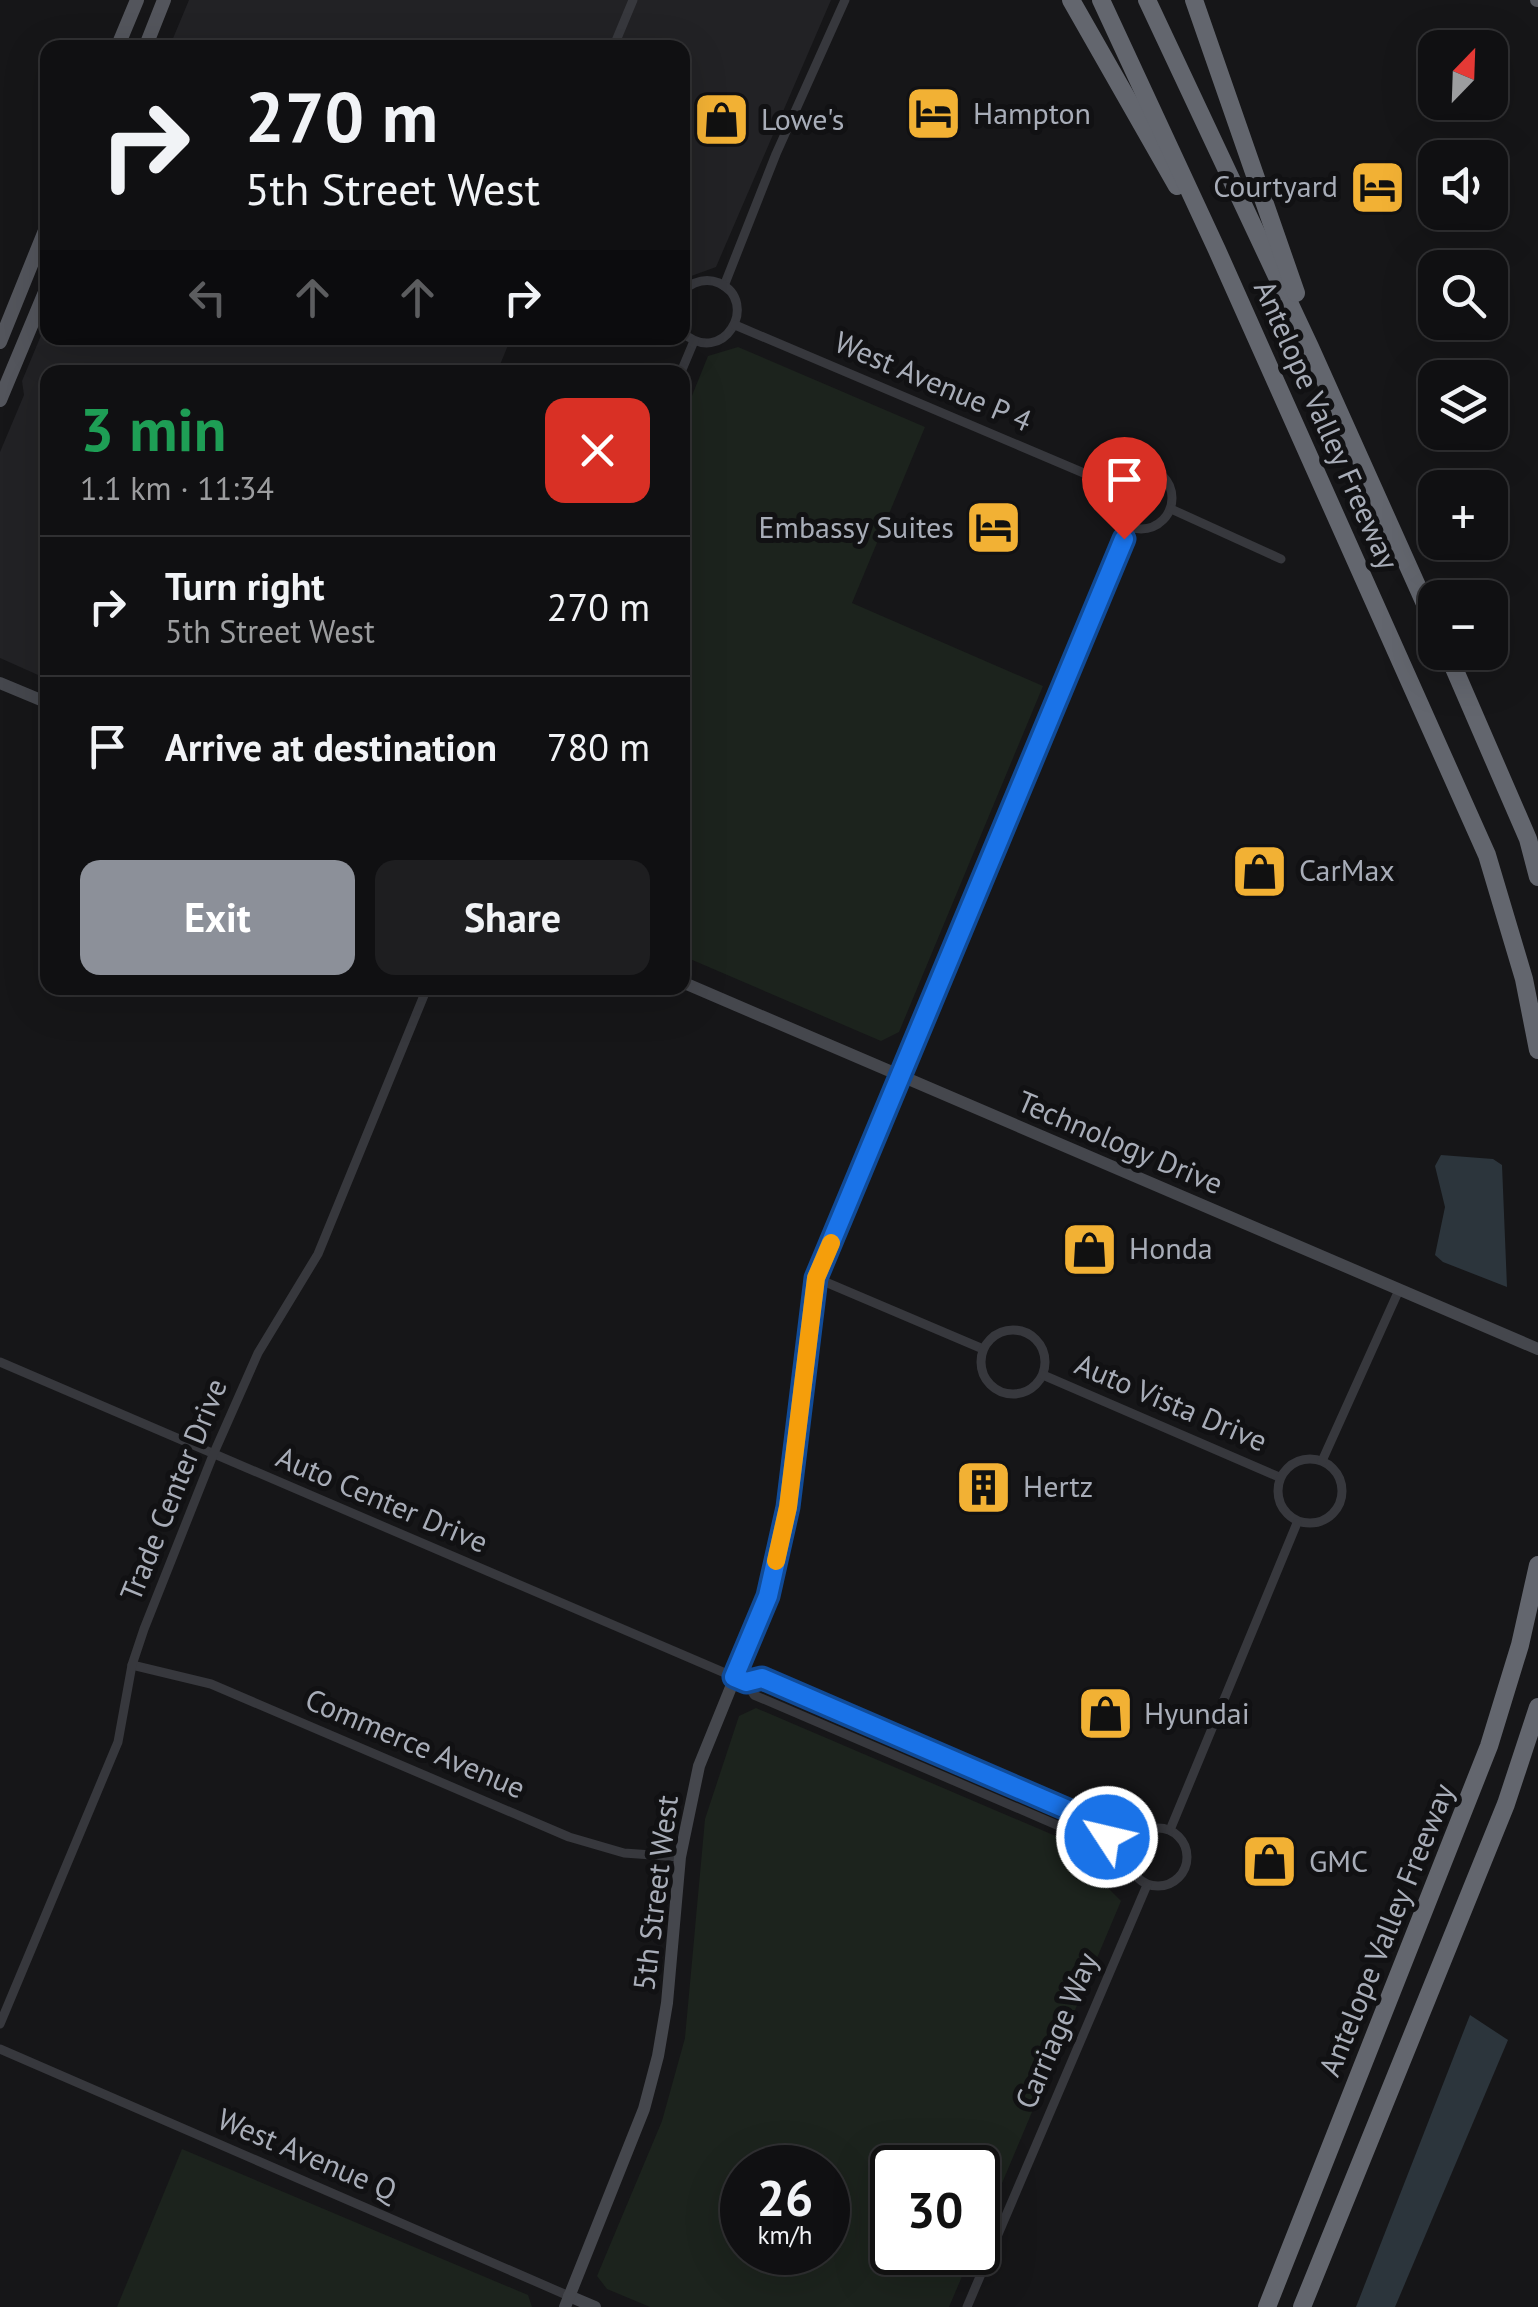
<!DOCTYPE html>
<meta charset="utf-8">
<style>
:root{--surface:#101012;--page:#1e1e20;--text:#f1f3f6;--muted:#9c9d9f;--line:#303032;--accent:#8c9099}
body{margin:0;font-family:"PT Sans",sans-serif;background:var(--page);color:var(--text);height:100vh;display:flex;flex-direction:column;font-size:38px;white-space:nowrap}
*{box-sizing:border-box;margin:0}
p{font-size:32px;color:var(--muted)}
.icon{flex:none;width:55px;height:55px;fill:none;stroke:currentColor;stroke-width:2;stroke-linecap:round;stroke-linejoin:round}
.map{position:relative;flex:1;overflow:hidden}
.drawer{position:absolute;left:40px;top:365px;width:650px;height:630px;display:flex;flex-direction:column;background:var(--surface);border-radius:20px;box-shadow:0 10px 40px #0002,0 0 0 2px var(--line)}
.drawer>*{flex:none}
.top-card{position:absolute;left:40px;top:40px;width:650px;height:305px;border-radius:20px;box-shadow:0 10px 40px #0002,0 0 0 2px var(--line);background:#101012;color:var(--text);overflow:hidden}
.needle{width:65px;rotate:23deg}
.buttons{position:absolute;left:1418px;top:30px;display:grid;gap:20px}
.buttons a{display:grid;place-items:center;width:90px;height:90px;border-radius:20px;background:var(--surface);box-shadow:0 10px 40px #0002,0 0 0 2px var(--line);font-size:50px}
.speed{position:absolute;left:720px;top:2145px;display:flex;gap:20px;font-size:50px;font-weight:700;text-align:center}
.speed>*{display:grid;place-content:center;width:130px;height:130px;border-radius:50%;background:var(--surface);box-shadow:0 10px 40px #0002,0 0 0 2px var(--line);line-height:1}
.speed small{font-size:25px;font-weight:400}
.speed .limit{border:5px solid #111;border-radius:15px;background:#fff;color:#111}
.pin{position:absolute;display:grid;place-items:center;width:85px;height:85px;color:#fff;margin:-102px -42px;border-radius:50% 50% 50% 0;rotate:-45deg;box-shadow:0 0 10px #0007}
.pin .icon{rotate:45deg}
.me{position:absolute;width:110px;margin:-55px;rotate:305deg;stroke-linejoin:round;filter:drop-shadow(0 0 8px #0008)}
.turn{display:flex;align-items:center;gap:35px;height:210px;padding:0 40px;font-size:45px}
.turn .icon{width:130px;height:130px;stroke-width:2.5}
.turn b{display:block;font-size:70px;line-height:85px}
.lanes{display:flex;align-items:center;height:95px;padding:0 40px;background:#0003;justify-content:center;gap:50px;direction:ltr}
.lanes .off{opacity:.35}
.round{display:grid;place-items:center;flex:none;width:105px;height:105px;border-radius:20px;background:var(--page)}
.summary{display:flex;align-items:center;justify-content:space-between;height:170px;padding:0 40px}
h1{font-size:60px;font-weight:800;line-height:75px;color:#1e9e55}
.button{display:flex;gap:20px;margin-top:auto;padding:20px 40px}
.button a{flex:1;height:115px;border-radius:20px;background:var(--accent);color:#fff;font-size:40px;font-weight:800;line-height:115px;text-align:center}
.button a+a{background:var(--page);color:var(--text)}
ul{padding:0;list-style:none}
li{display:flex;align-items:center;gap:30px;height:140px;padding:0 40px;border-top:2px solid var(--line)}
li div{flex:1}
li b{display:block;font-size:38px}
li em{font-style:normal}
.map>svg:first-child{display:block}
.built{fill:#222225}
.green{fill:#1c231d;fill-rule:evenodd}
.water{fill:#2c353c}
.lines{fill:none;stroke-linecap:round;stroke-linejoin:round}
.street{stroke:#37383d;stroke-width:9}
.secondary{stroke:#45474d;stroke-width:12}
.primary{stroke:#53555c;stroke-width:14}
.highway{stroke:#63666e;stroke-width:18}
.route-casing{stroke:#114b97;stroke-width:25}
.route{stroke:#1a73e8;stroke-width:18}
.slow{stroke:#f59e0b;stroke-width:18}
.labels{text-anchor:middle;stroke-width:10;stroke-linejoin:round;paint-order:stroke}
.poi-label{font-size:30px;fill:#a8adb8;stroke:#111113;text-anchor:start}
.street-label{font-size:30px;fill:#a8adb8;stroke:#111113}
</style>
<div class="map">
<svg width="1538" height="2307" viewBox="0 0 1538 2307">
<rect width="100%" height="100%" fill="#161618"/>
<g class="built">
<path d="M189,0H831L716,267L683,279L682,48H169Z"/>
<path d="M47,321L48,338H511L497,372H48L47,679L0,658V452L24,395L22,381Z"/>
</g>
<g class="green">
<path d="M738,347L925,427L852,603L1043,686L899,1032L881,1041L683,956V418L708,356Z"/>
<path d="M756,1708L1100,1855L1104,1884L1121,1901L978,2240V2168H892V2252L972,2253L949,2307H650L607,2289L597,2276L662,2121L685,2038L705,1819L739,1716ZM742,2168H828V2252H742Z"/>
<path d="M182,2149L528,2295L532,2307H117Z"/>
</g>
<g class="water">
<path d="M1441,1155L1493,1159L1502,1165L1507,1287L1443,1262L1435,1255L1445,1207L1435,1166Z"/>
<path d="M1470,2015L1508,2040L1395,2307H1356Z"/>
</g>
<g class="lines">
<g class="street">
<path d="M613,48L633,0"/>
<path d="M724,286L776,154L845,0"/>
<path d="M682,291C693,282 705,277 719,283C761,302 723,369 682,332"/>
<path d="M735,325L1112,485"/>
<path d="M681,372L694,341"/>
<circle cx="1141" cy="498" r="31"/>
<path d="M1171,509L1281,559"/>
<path d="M901,1075L1129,527"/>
<path d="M816,1278L983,1349"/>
<circle cx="1013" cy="1362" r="32"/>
<path d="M0,1362L746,1682L754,1695L1043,1819L1087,1838L1104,1836L1130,1847"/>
<path d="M1043,1375L1279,1477"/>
<circle cx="1310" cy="1491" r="32"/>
<path d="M1322,1461L1399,1290"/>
<path d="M132,1665L211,1684L569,1837L624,1853L680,1857"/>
<path d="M746,1682L761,1678L1096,1822L1104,1836"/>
<circle cx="1158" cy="1857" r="29"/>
<path d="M1170,1830L1297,1523"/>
<path d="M0,2024L118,1742L132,1665L144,1629L213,1455L258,1353L318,1254L427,988"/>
<path d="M0,2049L569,2296"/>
<path d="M967,2307L1147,1885"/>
</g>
<g class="secondary">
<path d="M0,683L48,703"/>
<path d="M682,982L1538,1349"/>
<path d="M569,2296L595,2307"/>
<path d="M565,2307L644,2109L658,2056L667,2003L680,1857L699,1766L768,1596L787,1507L816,1278L901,1075"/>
</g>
<g class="primary">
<path d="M1537,0H1538"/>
<path d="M117,48L137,0"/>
<path d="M145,48L164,0"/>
<path d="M0,342L48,223"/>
<path d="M0,400L48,285"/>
</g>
<g class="highway">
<path d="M1071,0L1177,186"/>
<path d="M1101,0L1217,250L1487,855L1524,979L1538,1050"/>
<path d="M1147,0L1310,347L1435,626"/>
<path d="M1194,0L1296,293"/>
<path d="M1447,652L1528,839L1538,877"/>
<path d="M1267,2307L1489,1746L1520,1645L1538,1565"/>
<path d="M1302,2307L1506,1804L1538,1707"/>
</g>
</g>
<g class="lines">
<defs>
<path id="route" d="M1107,1837L1096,1822L762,1678L746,1682L734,1677L768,1596L788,1507L816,1278L1124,539"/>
</defs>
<use href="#route" class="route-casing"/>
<use href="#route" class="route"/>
<path class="slow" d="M776,1561L788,1507L816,1278L831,1243"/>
</g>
<defs>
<symbol id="hotel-square" viewBox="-11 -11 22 22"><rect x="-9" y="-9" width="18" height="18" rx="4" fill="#f2b134" stroke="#111113"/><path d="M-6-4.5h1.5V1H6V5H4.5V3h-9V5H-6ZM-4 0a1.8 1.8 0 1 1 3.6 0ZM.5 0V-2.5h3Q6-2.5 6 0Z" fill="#111"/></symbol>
<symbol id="shop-square" viewBox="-11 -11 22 22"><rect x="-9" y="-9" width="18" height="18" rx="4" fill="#f2b134" stroke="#111113"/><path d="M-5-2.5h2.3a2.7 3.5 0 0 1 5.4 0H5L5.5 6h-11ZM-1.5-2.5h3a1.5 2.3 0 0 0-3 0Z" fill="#111"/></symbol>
<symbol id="building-square" viewBox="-11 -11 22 22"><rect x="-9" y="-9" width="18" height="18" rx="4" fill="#f2b134" stroke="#111113"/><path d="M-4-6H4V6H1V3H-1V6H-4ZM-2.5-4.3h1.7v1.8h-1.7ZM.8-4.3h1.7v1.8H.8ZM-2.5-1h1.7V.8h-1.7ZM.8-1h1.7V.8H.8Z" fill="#111"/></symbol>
</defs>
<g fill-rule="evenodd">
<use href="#hotel-square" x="902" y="82" width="63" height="63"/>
<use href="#shop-square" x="690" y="88" width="63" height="63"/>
<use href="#hotel-square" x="1346" y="156" width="63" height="63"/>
<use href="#hotel-square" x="962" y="496" width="63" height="63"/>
<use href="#shop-square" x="1228" y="840" width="63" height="63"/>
<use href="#shop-square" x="1058" y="1218" width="63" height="63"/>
<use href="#building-square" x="952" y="1456" width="63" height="63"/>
<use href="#shop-square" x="1074" y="1682" width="63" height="63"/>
<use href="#shop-square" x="1238" y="1830" width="63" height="63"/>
</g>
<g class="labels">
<g class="poi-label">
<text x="973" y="124">Hampton</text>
<text x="761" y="130">Lowe's</text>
<text x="1338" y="197" text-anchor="end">Courtyard</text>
<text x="954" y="538" text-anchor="end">Embassy Suites</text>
<text x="1299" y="881">CarMax</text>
<text x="1129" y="1259">Honda</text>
<text x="1023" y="1497">Hertz</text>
<text x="1144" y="1724">Hyundai</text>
<text x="1309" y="1872">GMC</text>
</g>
<g class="street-label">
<text transform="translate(933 382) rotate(23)" y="10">West Avenue P 4</text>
<text transform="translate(1326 425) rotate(66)" y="10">Antelope Valley Freeway</text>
<text transform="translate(1120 1143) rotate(23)" y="10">Technology Drive</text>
<text transform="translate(1171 1403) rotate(23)" y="10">Auto Vista Drive</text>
<text transform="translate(174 1490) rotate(-68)" y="10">Trade Center Drive</text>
<text transform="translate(382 1500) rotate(23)" y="10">Auto Center Drive</text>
<text transform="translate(415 1744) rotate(23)" y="10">Commerce Avenue</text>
<text transform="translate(656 1893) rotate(-83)" y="10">5th Street West</text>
<text transform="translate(1387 1930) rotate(-68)" y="10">Antelope Valley Freeway</text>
<text transform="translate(1057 2031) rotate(-67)" y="10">Carriage Way</text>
<text transform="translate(307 2155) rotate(23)" y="10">West Avenue Q</text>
</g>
</g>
</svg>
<div class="buttons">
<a><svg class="needle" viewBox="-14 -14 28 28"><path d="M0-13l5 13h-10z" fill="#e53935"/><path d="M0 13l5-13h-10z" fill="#9c9d9f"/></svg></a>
<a><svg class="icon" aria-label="sound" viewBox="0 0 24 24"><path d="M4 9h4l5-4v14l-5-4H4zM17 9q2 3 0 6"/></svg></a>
<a><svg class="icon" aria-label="search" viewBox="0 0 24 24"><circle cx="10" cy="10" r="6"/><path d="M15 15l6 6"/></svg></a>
<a><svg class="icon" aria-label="layers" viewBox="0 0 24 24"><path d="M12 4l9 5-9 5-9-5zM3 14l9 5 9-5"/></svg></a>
<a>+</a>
<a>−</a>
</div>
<div class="speed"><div>26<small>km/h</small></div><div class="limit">30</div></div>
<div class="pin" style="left:1124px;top:539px;background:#d93025"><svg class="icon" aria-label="arrive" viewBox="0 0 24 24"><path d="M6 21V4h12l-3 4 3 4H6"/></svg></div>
<svg class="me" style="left:1107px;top:1837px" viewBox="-20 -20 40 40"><circle r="17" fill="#1a73e8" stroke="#fff" stroke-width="3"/><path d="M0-11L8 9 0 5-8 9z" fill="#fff"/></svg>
<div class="top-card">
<div class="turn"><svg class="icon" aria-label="right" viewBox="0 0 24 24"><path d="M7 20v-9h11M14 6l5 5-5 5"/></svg><div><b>270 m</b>5th Street West</div></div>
<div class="lanes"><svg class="icon off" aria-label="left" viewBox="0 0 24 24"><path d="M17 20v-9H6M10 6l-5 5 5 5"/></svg><svg class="icon off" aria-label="ahead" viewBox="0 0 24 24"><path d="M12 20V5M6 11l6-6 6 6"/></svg><svg class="icon off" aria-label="ahead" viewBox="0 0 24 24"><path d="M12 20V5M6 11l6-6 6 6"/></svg><svg class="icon" aria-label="right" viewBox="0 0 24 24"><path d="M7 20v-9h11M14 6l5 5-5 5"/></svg></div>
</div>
<section class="drawer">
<div class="summary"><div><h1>3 min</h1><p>1.1 km · 11:34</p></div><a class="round" style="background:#d93025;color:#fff"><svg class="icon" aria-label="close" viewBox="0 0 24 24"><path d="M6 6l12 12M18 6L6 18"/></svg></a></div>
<ul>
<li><svg class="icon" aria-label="right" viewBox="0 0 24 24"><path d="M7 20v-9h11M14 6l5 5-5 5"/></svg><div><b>Turn right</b><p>5th Street West</p></div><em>270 m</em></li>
<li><svg class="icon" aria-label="arrive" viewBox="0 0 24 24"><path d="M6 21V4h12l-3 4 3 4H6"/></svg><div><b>Arrive at destination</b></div><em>780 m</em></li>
</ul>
<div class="button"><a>Exit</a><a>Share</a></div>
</section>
</div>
